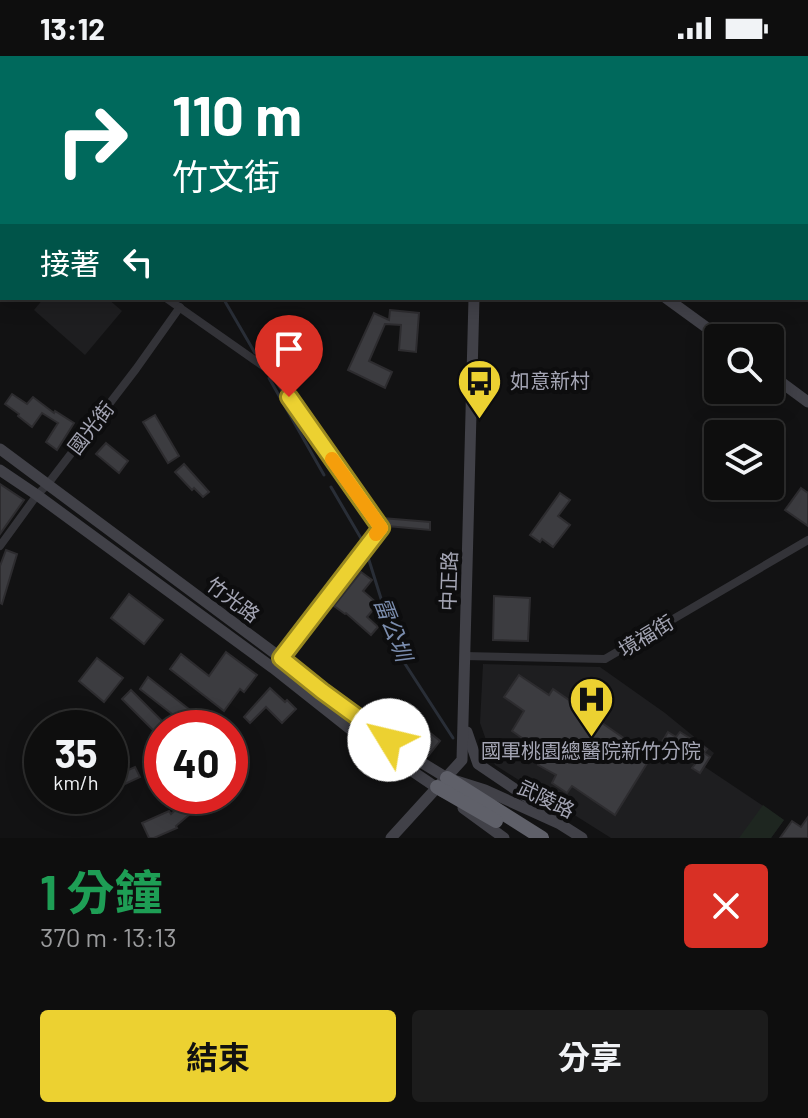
<!DOCTYPE html>
<html lang="zh-TW">
<meta charset="utf-8">
<style>
:root{--surface:#0e0e0e;--page:#1c1c1c;--text:#f1f3f6;--muted:#9b9c9e;--line:#2e2e2e;--accent:#ecd131}
body{margin:0;font-family:Barlow,"Noto Sans TC",sans-serif;background:var(--page);color:var(--text);height:100vh;display:flex;flex-direction:column;font-size:30px;white-space:nowrap}
*{box-sizing:border-box;margin:0}
p{font-size:26px;color:var(--muted)}
.icon{flex:none;width:44px;height:44px;fill:none;stroke:currentColor;stroke-width:2;stroke-linecap:round;stroke-linejoin:round}
.map{position:relative;height:782px;overflow:hidden}
.drawer{display:flex;flex-direction:column;background:var(--surface);flex:1}
.drawer>*{flex:none}
.top-card{position:absolute;left:0px;top:0px;width:808px;height:244px;box-shadow:0 4px 20px #0003,0 0 0 2px var(--line);background:#00695c;color:#fff;overflow:hidden}
.controls{position:absolute;left:704px;top:268px;display:grid;gap:16px}
.controls a{display:grid;place-items:center;width:80px;height:80px;border-radius:8px;background:var(--surface);box-shadow:0 4px 20px #0003,0 0 0 2px var(--line);font-size:40px}
.speed{position:absolute;left:24px;top:654px;display:flex;gap:16px;font-size:40px;font-weight:700;text-align:center}
.speed>*{display:grid;place-content:center;width:104px;height:104px;border-radius:50%;background:var(--surface);box-shadow:0 4px 20px #0003,0 0 0 2px var(--line);line-height:1}
.speed small{font-size:20px;font-weight:400}
.speed .limit{border:12px solid #d22;background:#fff;color:#111}
.pin{position:absolute;display:grid;place-items:center;width:68px;height:68px;color:#fff;margin:-82px -34px;border-radius:50% 50% 50% 0;rotate:-45deg;box-shadow:0 0 8px #0007}
.pin .icon{rotate:45deg}
.me{position:absolute;width:88px;margin:-44px;rotate:306deg;stroke-linejoin:round;filter:drop-shadow(0 0 6px #0008)}
.turn{display:flex;align-items:center;gap:28px;height:168px;padding:0 40px;font-size:36px}
.turn .icon{width:104px;height:104px;stroke-width:2.5}
.turn b{display:block;font-size:56px;line-height:68px}
.then{display:flex;align-items:center;height:76px;padding:0 40px;background:#0003;gap:16px;font-size:30px}
.round{display:grid;place-items:center;flex:none;width:84px;height:84px;border-radius:8px;background:var(--page)}
.headline{display:flex;align-items:center;justify-content:space-between;height:136px;padding:0 40px}
h1{font-size:48px;font-weight:700;line-height:60px;color:#1e9e55}
.button{display:flex;gap:16px;margin-top:auto;padding:16px 40px}
.button a{flex:1;height:92px;border-radius:8px;background:var(--accent);color:#111;font-size:32px;font-weight:700;line-height:92px;text-align:center}
.button a+a{background:var(--page);color:var(--text)}
.status{display:flex;justify-content:space-between;align-items:center;height:56px;padding:0 40px;background:var(--surface);direction:ltr}
.status svg{height:22px;fill:currentColor}
.map>svg:first-child{display:block}
.built{fill:#1e1e20}
.grass{fill:#1e2620}
.lines{fill:none;stroke-linecap:round;stroke-linejoin:round}
.stream{stroke:#292e37;stroke-width:3}
.building{fill:#3c3c40;stroke:#2d2c2f;stroke-width:2}
.street{stroke:#333338;stroke-width:8}
.secondary{stroke:#414148;stroke-width:11}
.highway{stroke:#5f6069;stroke-width:14}
.route-casing{stroke:#998820;stroke-width:20}
.route{stroke:#ecd131;stroke-width:14}
.slow{stroke:#f59e0b;stroke-width:14}
.labels{text-anchor:middle;stroke-width:8;stroke-linejoin:round;paint-order:stroke}
.poi-label{font-size:20px;fill:#a4a5b4;stroke:#0d0d0e;text-anchor:start}
.street-label{font-size:20px;fill:#a4a5b4;stroke:#0d0d0e}
.water-label{font-size:22px;font-style:italic;fill:#7b8dae;stroke:#0d0d0e}
</style>
<div class="status"><b>13:12</b><svg viewBox="0 0 49 12"><path d="M0 12V9h3v3zM5 12V6h3v6zM10 12V3h3v9zM15 12V0h3v12zM26 1h20v11H26zM47 4h2v5h-2z"/></svg></div>
<div class="map">
<svg width="808" height="782" viewBox="0 0 808 782">
<rect width="100%" height="100%" fill="#121213"/>
<g class="built">
<path d="M44,242H107L122,255L85,299L34,254Z"/>
<path d="M483,608L600,611L665,657L714,697L705,711L784,764L771,782H611L495,709L480,667Z"/>
</g>
<path class="grass" d="M763,749L784,764L771,782H739Z"/>
<g class="lines">
<g class="stream">
<path d="M33,0L35,2"/>
<path d="M223,242L255,297"/>
<path d="M269,322L324,419"/>
<path d="M331,431L362,484"/>
<path d="M368,501L398,597L453,682"/>
</g>
</g>
<g class="building">
<path d="M390,254L419,257L416,296L399,294L401,269L385,268L369,305L392,316L385,332L348,314L374,257L389,264Z"/>
<path d="M12,338L27,348L33,341L54,357L55,355L74,367L57,394L46,386L58,367L42,357L32,371L18,360L19,358L5,348Z"/>
<path d="M155,359L179,400L168,407L143,366Z"/>
<path d="M106,387L128,405L119,417L96,398Z"/>
<path d="M184,408L209,436L203,441L194,432L192,434L175,416Z"/>
<path d="M0,428L24,444L0,478Z"/>
<path d="M801,432L808,437V470L785,454Z"/>
<path d="M560,437L570,444L558,460L570,469L553,491L542,483L540,486L530,479Z"/>
<path d="M382,462L430,466V474L387,470Z"/>
<path d="M6,494L17,498L2,548L0,547V510Z"/>
<path d="M361,516L372,524L363,535L378,548L367,561L378,571L371,579L346,557L345,558L334,550Z"/>
<path d="M129,538L163,564L144,588L111,562Z"/>
<path d="M494,540L530,542L528,585L493,584Z"/>
<path d="M226,596L257,619L244,636L240,633L224,655L170,613L181,598L209,620Z"/>
<path d="M97,602L123,622L104,646L79,625Z"/>
<path d="M519,619L549,639L553,633L651,701L615,759L572,730L567,737L552,727L556,719L538,709L545,698L512,675L524,655L504,641Z"/>
<path d="M148,621L213,672H190L140,633Z"/>
<path d="M270,632L285,646L287,644L296,653L282,667L266,651L250,667L244,661Z"/>
<path d="M131,634L169,672H162V683L122,643Z"/>
<path d="M389,643L440,685L428,700L376,659Z"/>
<path d="M668,676L676,681L680,676L707,693L704,697L710,701L700,717L692,712L696,707L670,690L666,696L659,691Z"/>
<path d="M135,711L140,721L110,735V722Z"/>
<path d="M192,740H211L176,770L177,772L154,782H149L142,767L169,755L171,758Z"/>
<path d="M808,761V782H780L792,765L801,771Z"/>
</g>
<g class="lines">
<g class="street">
<path d="M0,117L2,118"/>
<path d="M166,242L273,317L381,472L278,605"/>
<path d="M0,490L37,439L47,429L136,313L180,251"/>
<path d="M464,600L605,603L808,484"/>
</g>
<g class="secondary">
<path d="M271,0L274,2"/>
<path d="M540,2L541,0"/>
<path d="M666,242L721,282"/>
<path d="M770,318L808,346"/>
<path d="M0,393L281,602L322,635L411,700L447,722L485,734L560,768L582,782"/>
<path d="M0,414L37,439L273,612L350,673L443,736"/>
<path d="M467,676L478,708L540,750L554,762"/>
<path d="M463,752L504,782"/>
<path d="M391,782L462,704L474,242"/>
</g>
<g class="highway">
<path d="M447,722L542,782"/>
<path d="M437,731L496,765"/>
</g>
</g>
<g class="lines">
<defs>
<path id="route" d="M289,341L381,472L281,602L322,635L389,684"/>
</defs>
<use href="#route" class="route-casing"/>
<use href="#route" class="route"/>
<path class="slow" d="M332,403L381,472L376,478"/>
</g>
<defs>
<symbol id="bus-pin" viewBox="-11 -11 22 30"><path d="M0 17L-7.5 6A9.5 9.5 0 1 1 7.5 6Z" fill="#ecd131" stroke="#0d0d0e"/><path d="M-5-6H5V4H4V6H2V4H-2V6H-4V4H-5ZM-3.5-4V0h7V-4ZM-3.5 1.2v1.5H-2V1.2ZM2 1.2v1.5H3.5V1.2Z" fill="#111"/></symbol>
<symbol id="hospital-pin" viewBox="-11 -11 22 30"><path d="M0 17L-7.5 6A9.5 9.5 0 1 1 7.5 6Z" fill="#ecd131" stroke="#0d0d0e"/><path d="M-5-5h3v3.5h4V-5h3V5h-3V1.5h-4V5h-3Z" fill="#111"/></symbol>
</defs>
<g fill-rule="evenodd">
<use href="#bus-pin" x="454" y="300" width="51" height="69"/>
<use href="#hospital-pin" x="566" y="618" width="51" height="69"/>
</g>
<g class="labels">
<g class="poi-label">
<text x="510" y="332">如意新村</text>
<text x="591" y="702" text-anchor="middle">國軍桃園總醫院新竹分院</text>
</g>
<g class="street-label">
<text transform="translate(91 372) rotate(-52)" y="7">國光街</text>
<text transform="translate(449 525) rotate(-88)" y="7">中正路</text>
<text transform="translate(233 544) rotate(37)" y="7">竹光路</text>
<text transform="translate(646 580) rotate(-31)" y="7">境福街</text>
<text transform="translate(546 743) rotate(26)" y="7">武陵路</text>
</g>
<g class="water-label">
<text transform="translate(393 573) rotate(69)" y="8">雷公圳</text>
</g>
</g>
</svg>
<div class="controls">
<a><svg class="icon" aria-label="search" viewBox="0 0 24 24"><circle cx="10" cy="10" r="6"/><path d="M15 15l6 6"/></svg></a>
<a><svg class="icon" aria-label="layers" viewBox="0 0 24 24"><path d="M12 4l9 5-9 5-9-5zM3 14l9 5 9-5"/></svg></a>
</div>
<div class="speed"><div>35<small>km/h</small></div><div class="limit">40</div></div>
<div class="pin" style="left:289px;top:341px;background:#d93025"><svg class="icon" aria-label="arrive" viewBox="0 0 24 24"><path d="M6 21V4h12l-3 4 3 4H6"/></svg></div>
<svg class="me" style="left:389px;top:684px" viewBox="-20 -20 40 40"><circle r="19" fill="#fff"/><path d="M0-13L10 11 0 6-10 11z" fill="#ecd131"/></svg>
<div class="top-card">
<div class="turn"><svg class="icon" aria-label="right" viewBox="0 0 24 24"><path d="M7 20v-9h11M14 6l5 5-5 5"/></svg><div><b>110 m</b>竹文街</div></div>
<div class="then">接著<svg class="icon" aria-label="left" viewBox="0 0 24 24"><path d="M17 20v-9H6M10 6l-5 5 5 5"/></svg></div>
</div>
</div>
<section class="drawer">
<div class="headline"><div><h1>1 分鐘</h1><p>370 m · 13:13</p></div><a class="round" style="background:#d93025;color:#fff"><svg class="icon" aria-label="close" viewBox="0 0 24 24"><path d="M6 6l12 12M18 6L6 18"/></svg></a></div>
<div class="button"><a>結束</a><a>分享</a></div>
</section>
